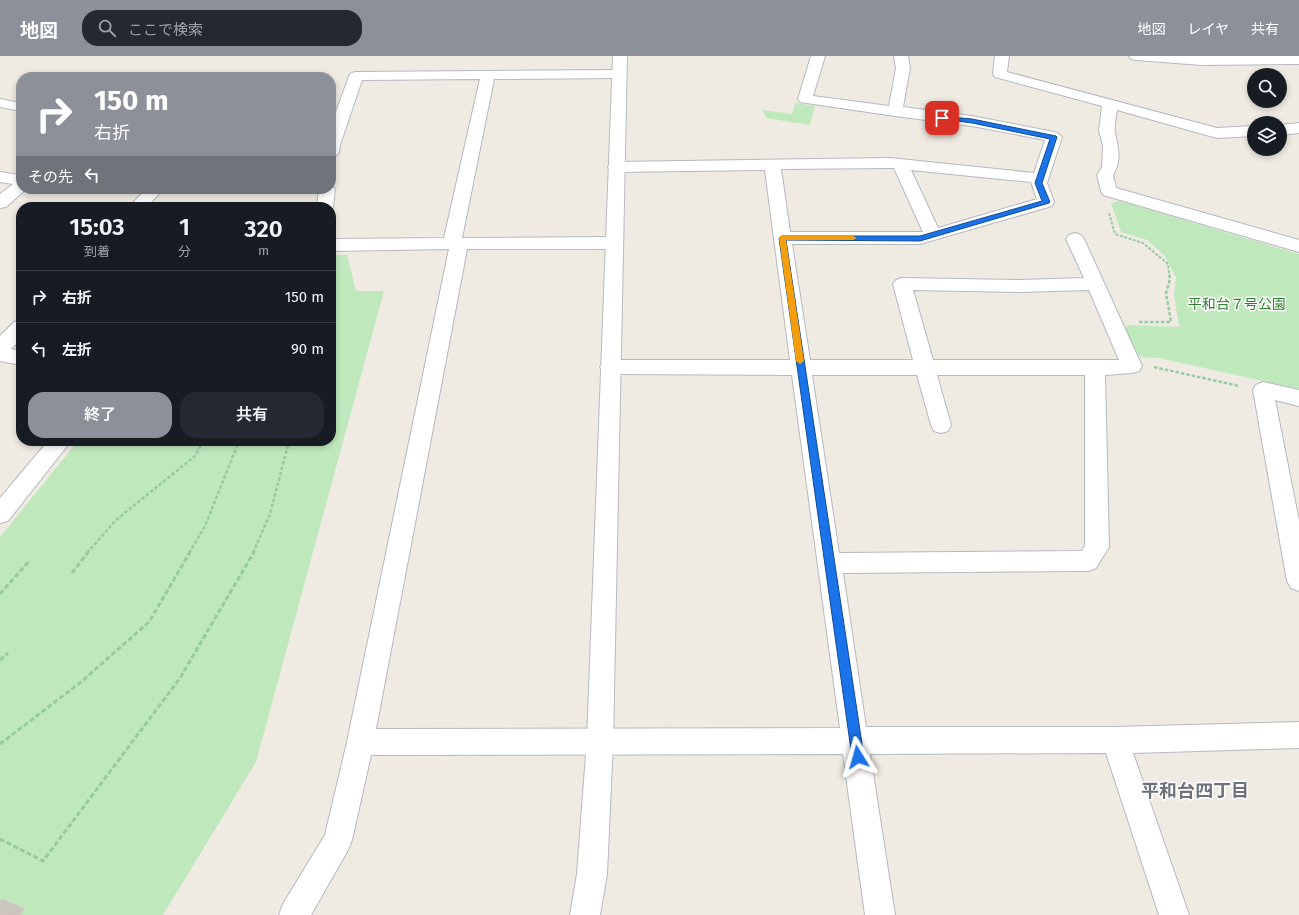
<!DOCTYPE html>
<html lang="ja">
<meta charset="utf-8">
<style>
:root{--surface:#171b24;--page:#242831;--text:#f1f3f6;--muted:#9ea1a6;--line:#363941;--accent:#8c9099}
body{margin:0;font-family:"Fira Sans","Noto Sans JP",sans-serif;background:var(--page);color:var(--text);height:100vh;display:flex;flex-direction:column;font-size:15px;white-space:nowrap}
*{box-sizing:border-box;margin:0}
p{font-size:13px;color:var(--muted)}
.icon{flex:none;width:22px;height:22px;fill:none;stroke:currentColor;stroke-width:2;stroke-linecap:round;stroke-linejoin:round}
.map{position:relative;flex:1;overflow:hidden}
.drawer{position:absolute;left:16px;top:146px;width:320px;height:244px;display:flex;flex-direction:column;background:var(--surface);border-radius:16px;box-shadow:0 2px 6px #0003}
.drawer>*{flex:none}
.banner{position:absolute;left:16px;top:16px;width:320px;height:122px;border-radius:16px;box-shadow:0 2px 6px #0003;background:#8c9099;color:#fff;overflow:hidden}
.tools{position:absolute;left:1247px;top:12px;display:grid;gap:8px}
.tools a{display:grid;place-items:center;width:40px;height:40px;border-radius:50%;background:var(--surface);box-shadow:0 2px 6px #0003;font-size:20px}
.pin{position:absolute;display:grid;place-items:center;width:34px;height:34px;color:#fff;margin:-17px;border-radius:8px;box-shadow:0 2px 6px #0006}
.me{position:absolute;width:44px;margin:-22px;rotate:352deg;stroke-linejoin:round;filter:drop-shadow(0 0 3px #0008)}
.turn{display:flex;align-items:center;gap:14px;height:84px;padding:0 12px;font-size:18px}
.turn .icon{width:52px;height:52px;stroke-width:2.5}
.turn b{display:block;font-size:28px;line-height:34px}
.then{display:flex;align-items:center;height:38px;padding:0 12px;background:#0003;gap:8px;font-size:15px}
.eta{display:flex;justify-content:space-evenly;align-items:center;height:68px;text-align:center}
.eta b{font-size:24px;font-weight:600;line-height:28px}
.primary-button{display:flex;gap:8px;margin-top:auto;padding:8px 12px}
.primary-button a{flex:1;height:46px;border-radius:16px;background:var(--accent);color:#fff;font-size:16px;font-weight:600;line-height:46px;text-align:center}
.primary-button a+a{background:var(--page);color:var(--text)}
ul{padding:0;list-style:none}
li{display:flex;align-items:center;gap:12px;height:52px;padding:0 12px;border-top:1px solid var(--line)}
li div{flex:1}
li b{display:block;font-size:15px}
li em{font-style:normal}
header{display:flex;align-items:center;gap:24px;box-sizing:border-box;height:56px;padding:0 20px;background:var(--accent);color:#fff}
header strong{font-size:19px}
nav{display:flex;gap:22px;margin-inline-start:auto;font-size:14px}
.search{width:280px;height:36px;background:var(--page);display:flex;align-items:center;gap:10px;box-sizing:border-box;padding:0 14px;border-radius:16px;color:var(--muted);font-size:15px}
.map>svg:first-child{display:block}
.green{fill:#bfe9bd}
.building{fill:#cac6bf;stroke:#d4cdc0}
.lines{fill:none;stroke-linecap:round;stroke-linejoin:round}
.street-casing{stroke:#b5b9be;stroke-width:2}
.secondary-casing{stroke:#b6bac0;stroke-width:2}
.path-far2{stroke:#95cba1;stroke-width:2;stroke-dasharray:3 1.5;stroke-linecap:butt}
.path-far1{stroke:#95cba1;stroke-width:2.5;stroke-dasharray:3.5 2;stroke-linecap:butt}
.path{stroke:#95cba1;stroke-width:3;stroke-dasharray:5 2.5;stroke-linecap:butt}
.street{fill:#fff;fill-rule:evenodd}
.secondary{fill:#fff;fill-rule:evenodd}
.route{fill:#1a73e8;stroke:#114b97}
.slow{fill:#f59e0b}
.labels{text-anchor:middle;stroke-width:3;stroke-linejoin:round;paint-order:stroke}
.park-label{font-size:14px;fill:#2e822d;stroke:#fff}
.near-neighbourhood-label{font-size:18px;font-weight:bold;fill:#6c7277;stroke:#fff}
</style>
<header>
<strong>地図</strong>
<div class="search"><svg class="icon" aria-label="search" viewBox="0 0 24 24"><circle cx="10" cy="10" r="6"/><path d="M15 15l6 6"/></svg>ここで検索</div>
<nav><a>地図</a><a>レイヤ</a><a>共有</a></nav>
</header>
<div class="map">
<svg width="1299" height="859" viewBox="0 0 1299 859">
<rect width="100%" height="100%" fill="#efebe2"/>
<g class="green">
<path d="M795,47L815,50L810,69L766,62L763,54L792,58Z"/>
<path d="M1120,145L1299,198V333L1159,302C1134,302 1134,297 1124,275L1128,269L1179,271L1174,239L1176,221L1164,199L1147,184L1121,176L1111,147Z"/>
<path d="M331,199H347L356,235H384L256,706L163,859H0V481L78,385H331Z"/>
</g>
<path class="building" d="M2,843L25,853L20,859H0V846Z"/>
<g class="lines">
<defs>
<g id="street">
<path d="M811,0H825L813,40L889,50L896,12L894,0H908L910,12L903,51L972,60L1054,76L1059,78L1062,81L1047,127L1054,146L1052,150L920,188H792L810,304H913L893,228L896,224L902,222L1020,224L1084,222L1066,183L1069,179L1075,177L1081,179L1084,183L1142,310L1139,315L1132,317L1105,319L1109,491L1096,512L1088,515L843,517L866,671H1115L1299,666V692L1133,697L1189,859H1159L1106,697L870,698L895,859H865L843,698L371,699L352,784L348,794L311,859H279L283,848L325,779L347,686L449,193L331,195V183L444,182L480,23L362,24L340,89L339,96L337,99L331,101V70L349,20L351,17L356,16L619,14L624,15L626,18L624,21L619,22L494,23L462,182L614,181L620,183L623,187L620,191L614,193H467L376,673L840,672L792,319L610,318L603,316L600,311L603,306L610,304H790L765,114L616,116L610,114L608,111L610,108L616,106L890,102L1034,117L1045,84L972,70L895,60L800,46L798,43ZM890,112H894L923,176H790L781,113ZM911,114L1031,126L1037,143L938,172ZM913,234L1020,236L1089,234L1119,304H933ZM812,319H917L931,369L934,375L941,377L948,375L951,369L937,319H1085V489L1082,495L839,497Z"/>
<path d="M995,0H1009L1007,16L1217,72L1254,70V80L1217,82L1117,54C1116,61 1114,70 1115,76C1118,92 1122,104 1113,119L1116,132L1299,184V196L1103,139L1101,135L1097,119L1102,111L1103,89L1099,75L1102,50L995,21L993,18Z"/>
<path d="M1129,0H1299V8L1202,9L1136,4L1131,3Z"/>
<path d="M0,43L21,47V55L0,51Z"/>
<path d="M1299,67V77L1280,79V69Z"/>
<path d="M0,116L21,119V133H26L6,151L0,152V138L13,128L0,126Z"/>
<path d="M331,129L335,133L333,151L331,155V151H317L319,133H331Z"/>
<path d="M146,133H163L147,151H129Z"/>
<path d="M21,264V283L11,293L21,295V309L0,305V280L14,266Z"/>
<path d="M1263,326L1299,334V350L1275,344L1299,465V535L1291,532L1287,525L1253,334L1256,329Z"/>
<path d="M48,385H71L8,465L0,467V442Z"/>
</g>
<path id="secondary" d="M613,0H627L613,685L607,818L600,859H570L577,818L587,685Z"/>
</defs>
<use href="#street" class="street-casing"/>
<use href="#secondary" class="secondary-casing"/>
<path class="path-far2" d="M1109,157L1115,178L1143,187L1168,208L1169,217"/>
<g class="path-far1">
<path d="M1139,266H1171L1166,237L1170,223L1169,216"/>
<path d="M1154,311L1239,330"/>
<path d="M87,497L116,464L195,400L203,385"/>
<path d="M189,497L205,470L239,385"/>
<path d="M253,497L270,458L289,385"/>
</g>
<g class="path">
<path d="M72,517L88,496"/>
<path d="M0,538L30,504"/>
<path d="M0,604L8,597"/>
<path d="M0,688L81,626L149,566L190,496"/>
<path d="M0,783L43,805L180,622L254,496"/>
</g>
<use href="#street" class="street"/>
<use href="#secondary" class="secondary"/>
</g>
<path class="route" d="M939,60L972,63L1056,80L1057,81L1042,127L1050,146L1049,147L920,185L786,184L864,701L862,705L858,707L854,705L852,701L779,182L782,180H920L1042,145L1035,127L1050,83L972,67L942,63H939Z"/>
<path class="slow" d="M780,180H853L857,182L853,184H786L804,305L800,308L796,305L779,182Z"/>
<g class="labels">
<g class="park-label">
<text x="1237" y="253">平和台７号公園</text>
</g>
<g class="near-neighbourhood-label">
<text x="1195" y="741">平和台四丁目</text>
</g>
</g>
</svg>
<div class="tools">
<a><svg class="icon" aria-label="search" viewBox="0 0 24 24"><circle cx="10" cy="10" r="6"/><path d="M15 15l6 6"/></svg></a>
<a><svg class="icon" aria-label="layers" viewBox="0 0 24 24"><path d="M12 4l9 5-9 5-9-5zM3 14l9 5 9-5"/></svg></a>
</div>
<div class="pin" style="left:942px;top:62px;background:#d93025"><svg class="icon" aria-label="arrive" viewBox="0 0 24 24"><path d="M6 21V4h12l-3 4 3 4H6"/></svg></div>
<svg class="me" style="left:858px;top:701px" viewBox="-20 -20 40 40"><path d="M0-17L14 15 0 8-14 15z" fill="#1a73e8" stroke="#fff" stroke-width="4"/></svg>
<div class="banner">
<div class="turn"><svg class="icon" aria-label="right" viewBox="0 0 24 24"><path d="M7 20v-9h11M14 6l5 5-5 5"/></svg><div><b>150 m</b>右折</div></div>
<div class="then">その先<svg class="icon" aria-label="left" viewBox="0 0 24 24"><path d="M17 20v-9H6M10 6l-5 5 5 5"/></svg></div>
</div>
<section class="drawer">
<div class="eta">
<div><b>15:03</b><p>到着</p></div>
<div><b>1</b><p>分</p></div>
<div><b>320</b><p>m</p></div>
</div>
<ul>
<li><svg class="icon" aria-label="right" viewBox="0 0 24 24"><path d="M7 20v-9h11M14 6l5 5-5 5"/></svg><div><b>右折</b></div><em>150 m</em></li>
<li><svg class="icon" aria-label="left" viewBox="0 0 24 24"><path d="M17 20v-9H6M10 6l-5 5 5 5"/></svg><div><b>左折</b></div><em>90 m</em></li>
</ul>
<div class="primary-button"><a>終了</a><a>共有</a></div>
</section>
</div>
